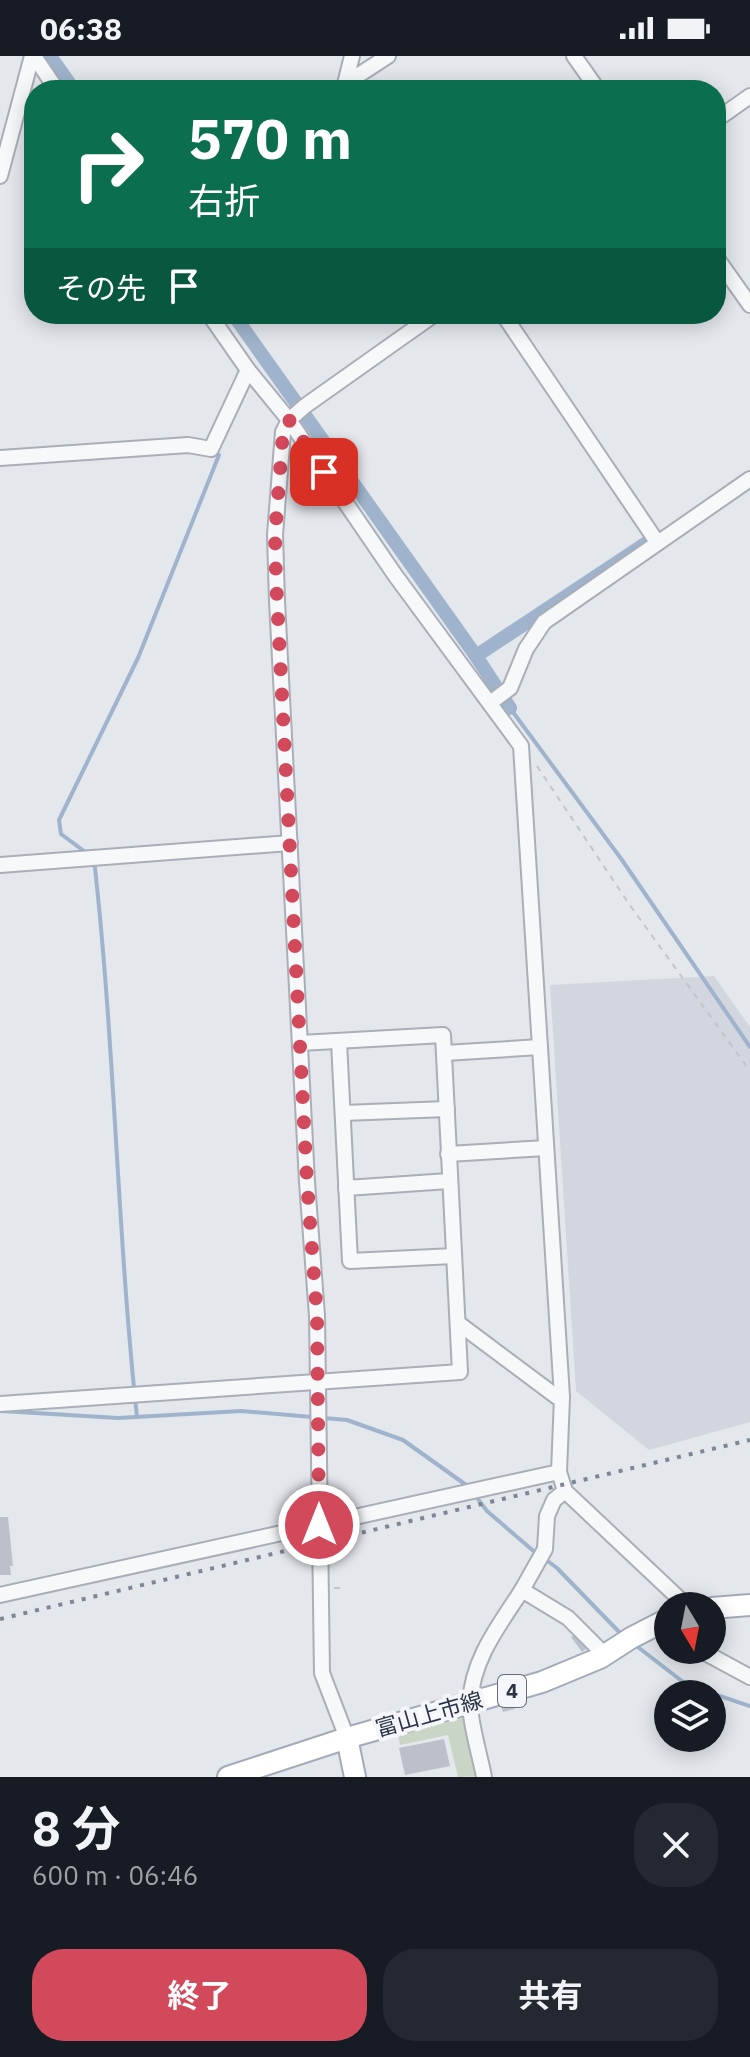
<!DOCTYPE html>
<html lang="ja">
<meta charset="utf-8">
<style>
:root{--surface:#171b24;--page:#242831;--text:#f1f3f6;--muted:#9ea1a6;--accent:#d1495b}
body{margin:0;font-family:"IBM Plex Sans","Noto Sans JP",sans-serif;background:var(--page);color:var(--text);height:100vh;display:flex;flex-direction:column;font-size:30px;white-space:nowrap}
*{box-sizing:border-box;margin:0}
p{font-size:26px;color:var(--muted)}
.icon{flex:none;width:44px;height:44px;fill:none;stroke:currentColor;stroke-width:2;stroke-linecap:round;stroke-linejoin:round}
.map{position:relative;height:1721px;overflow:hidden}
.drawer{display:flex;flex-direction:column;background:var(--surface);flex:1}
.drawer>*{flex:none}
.banner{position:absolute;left:24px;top:24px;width:702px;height:244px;border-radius:32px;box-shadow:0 4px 20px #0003;background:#0b6e4f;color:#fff;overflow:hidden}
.needle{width:52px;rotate:170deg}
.buttons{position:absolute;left:654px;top:1536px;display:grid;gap:16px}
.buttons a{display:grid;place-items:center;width:72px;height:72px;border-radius:50%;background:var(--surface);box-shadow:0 4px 20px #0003;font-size:40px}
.pin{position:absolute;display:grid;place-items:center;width:68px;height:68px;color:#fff;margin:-34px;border-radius:16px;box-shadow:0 4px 12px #0006}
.me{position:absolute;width:88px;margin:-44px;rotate:0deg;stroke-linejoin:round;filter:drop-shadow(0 0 6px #0008)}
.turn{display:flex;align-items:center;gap:28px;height:168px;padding:0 32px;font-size:36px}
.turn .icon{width:104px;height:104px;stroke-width:2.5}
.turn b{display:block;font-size:56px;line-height:68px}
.then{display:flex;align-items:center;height:76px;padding:0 32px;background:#0003;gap:16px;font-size:30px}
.round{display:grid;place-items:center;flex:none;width:84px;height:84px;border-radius:32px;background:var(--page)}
.overview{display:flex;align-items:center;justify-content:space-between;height:136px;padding:0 32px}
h1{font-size:48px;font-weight:700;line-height:60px}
.action{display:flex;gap:16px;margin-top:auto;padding:16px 32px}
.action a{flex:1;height:92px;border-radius:32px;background:var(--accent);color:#fff;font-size:32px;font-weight:700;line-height:92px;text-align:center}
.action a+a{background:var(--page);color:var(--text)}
.status{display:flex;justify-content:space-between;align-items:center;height:56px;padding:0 40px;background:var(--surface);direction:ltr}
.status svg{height:22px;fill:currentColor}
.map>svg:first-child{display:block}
.built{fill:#d2d6de}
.green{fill:#c9d6c5}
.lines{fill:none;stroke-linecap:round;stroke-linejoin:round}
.stream{stroke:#9fb4cc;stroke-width:4}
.canal{stroke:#9fb4cc;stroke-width:14}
.building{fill:#bbc0ca}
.minor-casing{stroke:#a9aeb7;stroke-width:18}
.primary-casing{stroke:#a3abb8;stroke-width:24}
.path{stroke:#c2c5cb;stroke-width:2;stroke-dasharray:6 6;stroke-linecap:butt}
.minor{stroke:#f7f8fa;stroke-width:14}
.primary{stroke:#fff;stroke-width:20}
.rail{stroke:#7d8696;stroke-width:4;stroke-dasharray:4 8;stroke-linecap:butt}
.route{stroke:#d1495b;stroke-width:14;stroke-dasharray:0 25.2}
.labels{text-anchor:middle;stroke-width:8;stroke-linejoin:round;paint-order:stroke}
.shield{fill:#f4f6f9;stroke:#676e7b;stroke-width:2}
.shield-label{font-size:20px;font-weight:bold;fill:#2b3445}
.street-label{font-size:22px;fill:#2b3445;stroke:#f4f6f9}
</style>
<div class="status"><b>06:38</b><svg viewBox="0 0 49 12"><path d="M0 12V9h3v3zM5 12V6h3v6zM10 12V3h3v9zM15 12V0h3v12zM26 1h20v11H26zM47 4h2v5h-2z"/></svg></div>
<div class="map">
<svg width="750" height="1721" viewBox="0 0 750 1721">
<rect width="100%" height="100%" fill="#e4e7ec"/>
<path class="built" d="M714,920L750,971V1366L649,1394L576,1335L550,929Z"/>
<path class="green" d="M472,1656L483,1720L458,1721L448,1679L400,1689L398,1678Z"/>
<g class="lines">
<g class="stream">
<path d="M510,652L622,804L750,991"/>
<path d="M88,798L61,778L59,764L138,602L219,399"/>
<path d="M94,803C115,989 117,1176 137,1361"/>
<path d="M2,1355L118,1362L241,1355L347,1364L403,1384L469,1431"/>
<path d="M474,1438L487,1455L537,1498"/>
<path d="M545,1503L557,1512L623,1580"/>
<path d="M634,1588L687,1629L750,1650"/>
</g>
<g class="canal">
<path d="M50,0L74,34"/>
<path d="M233,258L476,600L510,652"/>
<path d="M476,600L651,484"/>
</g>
</g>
<g class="building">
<path d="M0,1461H8L13,1510H10L11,1519H0Z"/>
<path d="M580,1575L590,1590L582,1596L571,1581Z"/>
<path d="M512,1642L515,1653L503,1656L500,1646Z"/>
<path d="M444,1683L450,1710L405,1719L399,1692Z"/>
</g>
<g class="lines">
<defs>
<g id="minor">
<path d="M34,0L57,34"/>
<path d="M352,0L345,28L388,0"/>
<path d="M574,0L598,34"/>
<path d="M716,64L750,40"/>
<path d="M0,120L32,0"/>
<path d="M716,201L750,249"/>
<path d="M209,258L248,314L289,364L395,519L521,690L562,1341L559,1416L565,1435L687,1550"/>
<path d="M503,258L657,486"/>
<path d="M0,402L188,389L211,393L248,314"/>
<path d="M490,647L510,632L526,593L544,566L750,423"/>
<path d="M0,809L290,787"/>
<path d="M339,986L350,1205L454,1200"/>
<path d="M445,997L540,991"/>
<path d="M343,1057L447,1053"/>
<path d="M448,1098L546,1092"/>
<path d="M346,1132L449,1125"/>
<path d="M458,1267L557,1341H562"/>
<path d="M0,1348L460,1316L443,979L300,987"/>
<path d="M522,1534L545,1493L547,1460L554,1444L565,1435"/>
<path d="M0,1539L559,1416"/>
<path d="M700,1594L750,1621"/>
<path d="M347,1682L322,1617L317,1260L307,1126L277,545L275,479L283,376L289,364L305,350L435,258"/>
<path d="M484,1721C480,1699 470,1668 470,1647C472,1603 500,1568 522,1534L568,1562L605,1599"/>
</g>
<g id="primary">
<path d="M712,1552L750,1549"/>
<path d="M347,1682L355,1721"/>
<path d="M228,1721L347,1682L542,1626L600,1602L631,1582L668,1563"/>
</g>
</defs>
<use href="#minor" class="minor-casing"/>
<use href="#primary" class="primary-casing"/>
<g class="path">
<path d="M537,710L629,848L750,1015"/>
<path d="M334,1532H342"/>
</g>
<use href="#minor" class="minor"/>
<use href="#primary" class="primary"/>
<path class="rail" d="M0,1563L750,1384"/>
</g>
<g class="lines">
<path class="route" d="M319,1469L317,1260L307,1126L276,523L275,479L283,376L289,364L324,416"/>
</g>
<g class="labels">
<rect class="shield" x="498" y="1619" width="28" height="32" rx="6"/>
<g class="shield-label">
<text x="512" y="1642">4</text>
</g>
<g class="street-label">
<text transform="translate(429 1658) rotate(-16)" y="8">富山上市線</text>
</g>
</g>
</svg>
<div class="buttons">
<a><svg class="needle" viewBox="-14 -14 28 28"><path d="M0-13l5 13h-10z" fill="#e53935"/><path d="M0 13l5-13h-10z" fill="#9ea1a6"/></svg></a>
<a><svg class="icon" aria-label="layers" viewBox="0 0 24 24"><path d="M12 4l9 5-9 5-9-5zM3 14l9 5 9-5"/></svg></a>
</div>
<div class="pin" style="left:324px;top:416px;background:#d93025"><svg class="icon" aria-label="arrive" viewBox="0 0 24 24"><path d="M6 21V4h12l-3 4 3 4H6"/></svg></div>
<svg class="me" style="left:319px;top:1469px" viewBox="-20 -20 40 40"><circle r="17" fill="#d1495b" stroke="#fff" stroke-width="3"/><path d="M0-11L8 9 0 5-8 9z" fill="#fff"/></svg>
<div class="banner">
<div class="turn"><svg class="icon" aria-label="right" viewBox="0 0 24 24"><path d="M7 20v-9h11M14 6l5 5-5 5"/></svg><div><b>570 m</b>右折</div></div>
<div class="then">その先<svg class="icon" aria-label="arrive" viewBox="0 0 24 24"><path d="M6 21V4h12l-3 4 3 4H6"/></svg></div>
</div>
</div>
<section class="drawer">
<div class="overview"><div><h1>8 分</h1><p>600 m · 06:46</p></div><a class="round"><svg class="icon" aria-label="close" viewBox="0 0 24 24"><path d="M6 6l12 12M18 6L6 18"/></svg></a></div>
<div class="action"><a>終了</a><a>共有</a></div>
</section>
